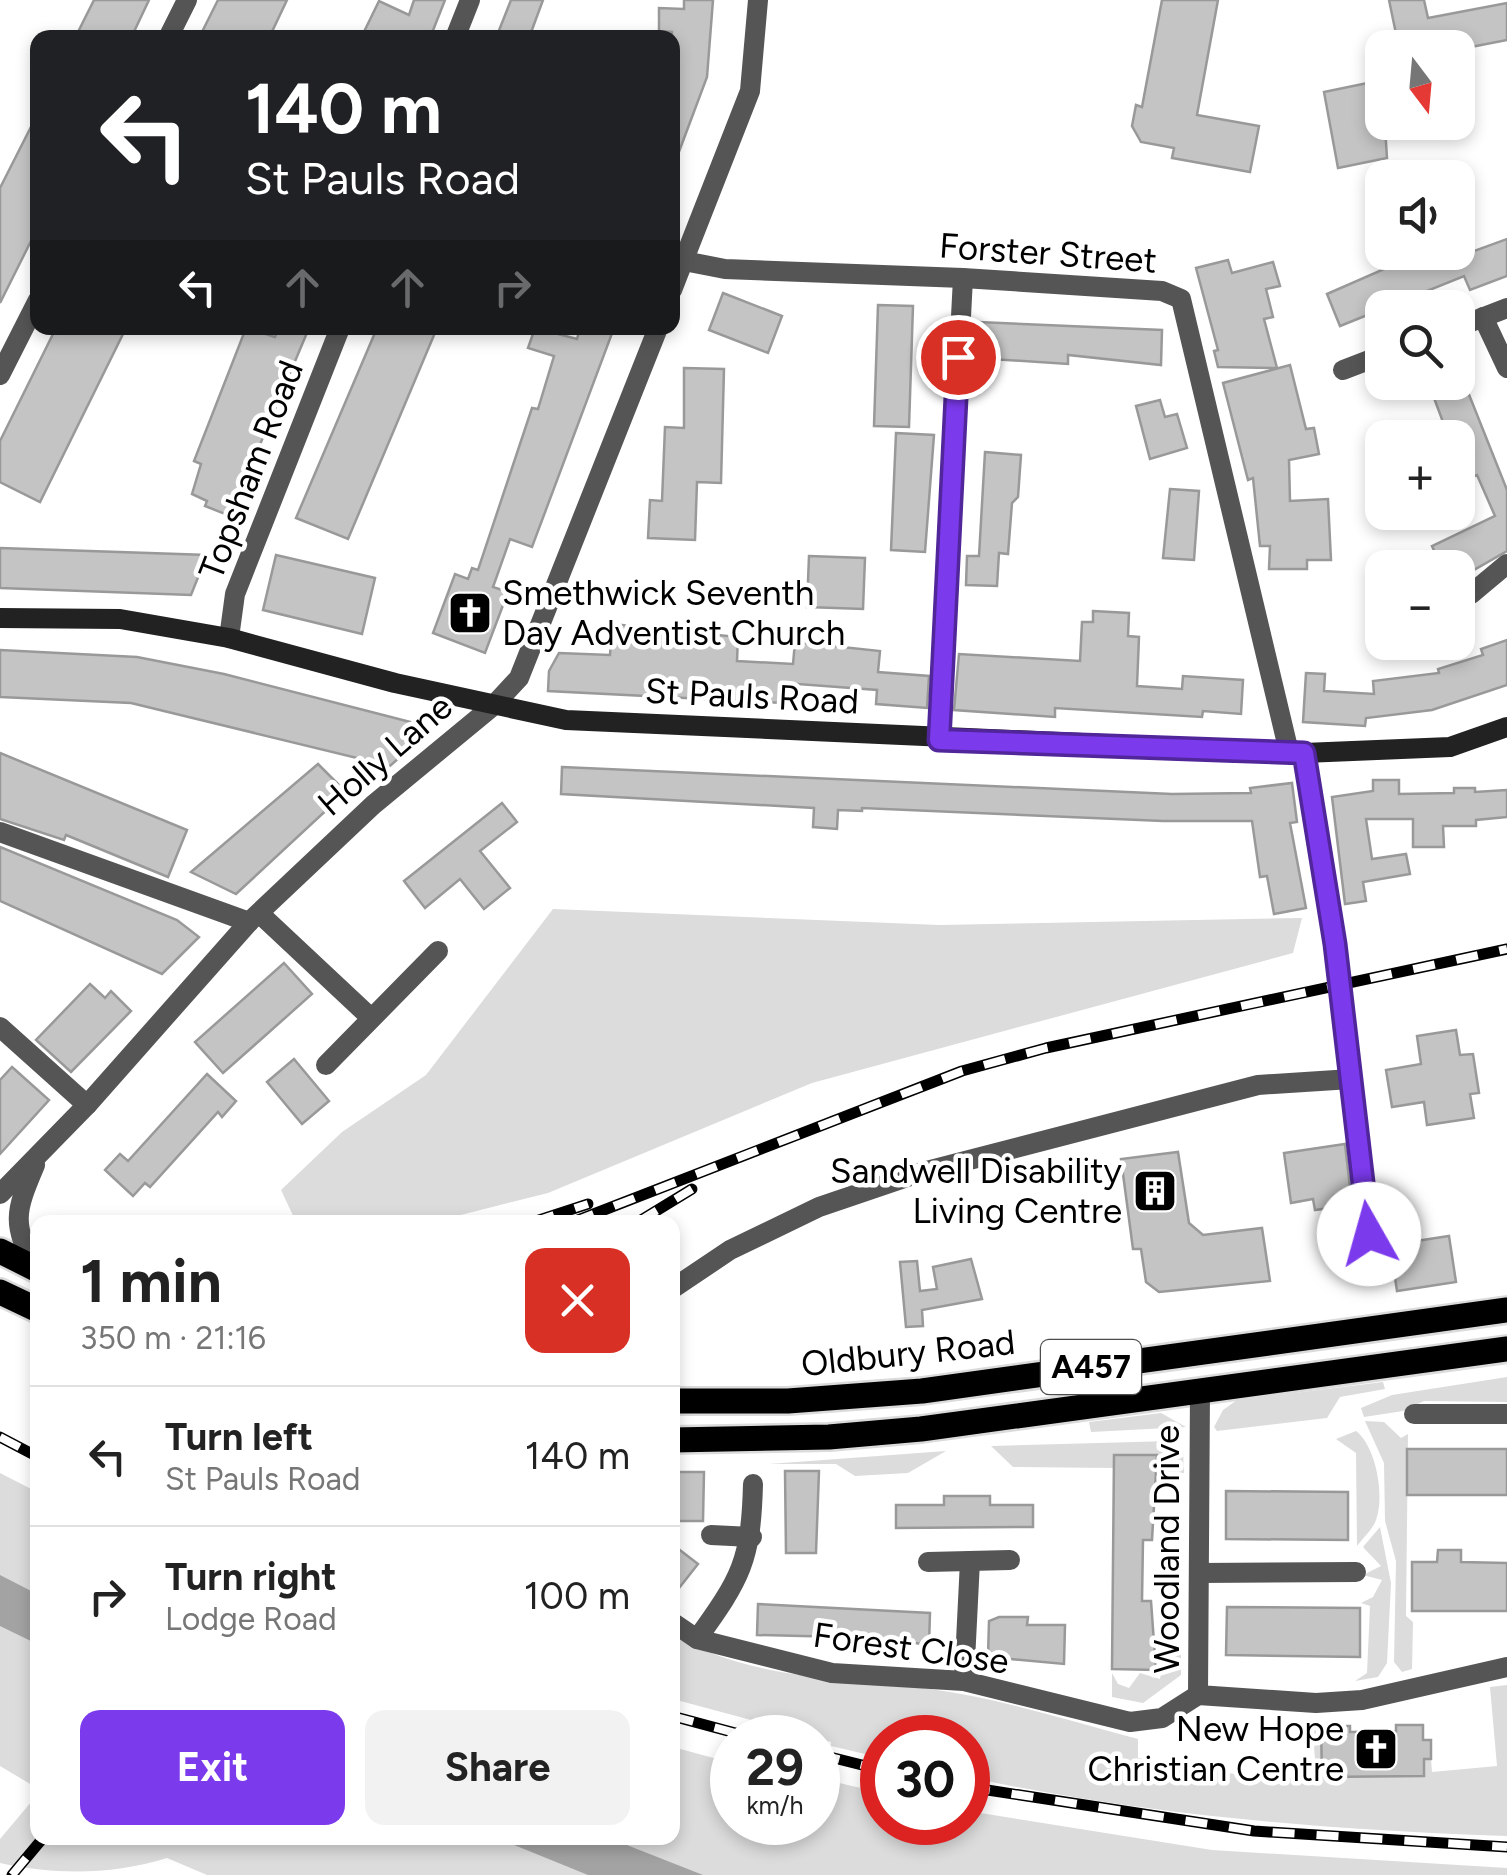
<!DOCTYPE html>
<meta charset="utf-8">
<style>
:root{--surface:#fff;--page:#f2f2f2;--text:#222;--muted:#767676;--line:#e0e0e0;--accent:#7c3aed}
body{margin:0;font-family:Figtree,sans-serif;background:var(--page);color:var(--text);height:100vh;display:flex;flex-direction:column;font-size:38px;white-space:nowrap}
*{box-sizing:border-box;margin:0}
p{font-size:32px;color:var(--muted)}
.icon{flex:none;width:55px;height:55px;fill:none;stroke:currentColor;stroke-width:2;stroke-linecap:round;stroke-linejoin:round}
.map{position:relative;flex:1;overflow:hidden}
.sheet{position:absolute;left:30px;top:1215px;width:650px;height:630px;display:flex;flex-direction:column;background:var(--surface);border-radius:20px;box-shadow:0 5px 15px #0003}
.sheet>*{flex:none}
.guide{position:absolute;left:30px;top:30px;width:650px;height:305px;border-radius:20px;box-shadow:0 5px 15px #0003;background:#202124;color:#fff;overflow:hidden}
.needle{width:65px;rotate:164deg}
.controls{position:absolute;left:1365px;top:30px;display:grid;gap:20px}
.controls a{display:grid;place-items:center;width:110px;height:110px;border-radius:20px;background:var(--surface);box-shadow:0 5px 15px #0003;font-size:50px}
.speed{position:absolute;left:710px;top:1715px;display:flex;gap:20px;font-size:50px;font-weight:700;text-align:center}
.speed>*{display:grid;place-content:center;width:130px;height:130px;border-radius:50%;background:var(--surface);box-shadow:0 5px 15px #0003;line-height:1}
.speed small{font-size:25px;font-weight:400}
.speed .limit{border:15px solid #d22;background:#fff;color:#111}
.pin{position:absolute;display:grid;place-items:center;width:85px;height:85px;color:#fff;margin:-42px;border:5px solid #fff;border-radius:50%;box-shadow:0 2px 10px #0007}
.me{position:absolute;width:110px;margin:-55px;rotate:353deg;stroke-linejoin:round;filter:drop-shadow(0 0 8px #0008)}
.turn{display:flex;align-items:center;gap:35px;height:210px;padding:0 50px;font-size:45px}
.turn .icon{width:130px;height:130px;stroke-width:2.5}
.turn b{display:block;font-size:70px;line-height:85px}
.lanes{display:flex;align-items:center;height:95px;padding:0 50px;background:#0003;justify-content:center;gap:50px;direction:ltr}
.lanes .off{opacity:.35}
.round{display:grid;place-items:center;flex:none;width:105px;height:105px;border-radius:20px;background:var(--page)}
.summary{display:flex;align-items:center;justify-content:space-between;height:170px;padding:0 50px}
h1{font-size:60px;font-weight:700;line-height:75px}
.primary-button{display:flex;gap:20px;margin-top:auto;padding:20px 50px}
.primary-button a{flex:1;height:115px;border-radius:20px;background:var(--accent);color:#fff;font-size:40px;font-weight:700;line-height:115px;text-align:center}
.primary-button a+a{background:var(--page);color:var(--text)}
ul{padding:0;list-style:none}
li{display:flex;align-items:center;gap:30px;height:140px;padding:0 50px;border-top:2px solid var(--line)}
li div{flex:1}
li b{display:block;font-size:38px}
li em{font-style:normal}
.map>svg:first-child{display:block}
.green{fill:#dcdcdc}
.water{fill:#a3a3a3}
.building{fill:#c4c4c4;stroke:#999;stroke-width:2.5}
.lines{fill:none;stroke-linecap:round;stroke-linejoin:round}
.primary-casing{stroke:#dbdbdb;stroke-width:30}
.minor{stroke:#555;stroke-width:20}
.tertiary{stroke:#555;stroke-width:20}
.secondary{stroke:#222;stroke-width:20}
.primary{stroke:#000;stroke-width:25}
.rail-casing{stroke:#000;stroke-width:11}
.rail{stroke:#fff;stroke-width:8;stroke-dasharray:22;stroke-linecap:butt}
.minor-bridge{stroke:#555;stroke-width:20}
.route-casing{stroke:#51269a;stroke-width:25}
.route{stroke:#7c3aed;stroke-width:18}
.labels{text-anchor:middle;stroke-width:9;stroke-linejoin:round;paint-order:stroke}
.shield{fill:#fff;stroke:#4c4c4c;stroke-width:2.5}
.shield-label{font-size:32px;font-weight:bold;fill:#000}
.street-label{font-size:35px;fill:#000;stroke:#fff}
.poi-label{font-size:35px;fill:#000;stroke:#fff;text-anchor:end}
</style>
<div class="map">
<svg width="1507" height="1875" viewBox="0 0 1507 1875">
<rect width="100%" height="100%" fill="#fff"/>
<g class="green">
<path d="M553,909L939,925L1302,918L1293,953L812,1083L548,1193L433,1222H296L281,1190L342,1132L426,1075Z"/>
<path d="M1507,1377V1402L1424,1401L1403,1411L1364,1417L1361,1408L1392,1395Z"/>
<path d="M1383,1382L1385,1389L1340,1397L1327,1418L1217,1431L1214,1427L1223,1410L1237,1400Z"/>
<path d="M1161,1413L1186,1427L1091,1432L1089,1422Z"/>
<path d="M1365,1421L1384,1422L1401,1438L1408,1434L1406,1616L1413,1622L1412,1669L1402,1672L1394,1662L1396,1561L1385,1521L1384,1463Z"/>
<path d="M1356,1431C1376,1446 1385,1496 1376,1520C1373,1529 1363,1538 1357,1546L1356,1453L1336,1439Z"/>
<path d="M1172,1441L1183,1451L1184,1473L1157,1472V1455H1115L1114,1468L1013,1467L991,1446Z"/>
<path d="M946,1451L908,1473L855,1476L836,1464H769Z"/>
<path d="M0,1473L37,1492V1788L0,1766Z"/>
<path d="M1380,1527L1391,1583L1387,1663L1378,1677L1355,1681L1367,1673L1370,1606L1361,1603L1373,1597L1382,1580L1363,1575L1381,1566L1363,1547Z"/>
<path d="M672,1633C746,1680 840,1677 923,1688C996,1697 1067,1720 1138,1739V1758L1235,1774L1317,1780L1312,1726H1321L1322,1777L1423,1776L1424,1759H1431L1432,1772L1497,1766L1490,1687L1507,1685V1836C1327,1830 1144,1815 968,1777V1738H882V1758L831,1746V1742L818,1738L673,1699Z"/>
<path d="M1164,1653H1181V1675L1143,1703L1112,1697V1673L1118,1684L1129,1688L1140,1673L1160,1679Z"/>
<path d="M673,1747L732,1763V1822H818V1778L882,1793V1822H968V1811L1212,1850L1507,1868V1875H207L167,1858C113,1875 54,1875 0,1863V1839L37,1795L38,1838H672Z"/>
</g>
<g class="water">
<path d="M0,1575L37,1594V1644L0,1626Z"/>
<path d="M497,1838H609L703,1875H588Z"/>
</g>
<g class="building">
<path d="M94,0H149L131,38H75Z"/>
<path d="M218,0H287L269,38H199Z"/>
<path d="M414,0H445L430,38H361L379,1L409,15Z"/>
<path d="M511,0H543L529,38H496Z"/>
<path d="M684,0H713L707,77L674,165L672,32L659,31V8L684,9Z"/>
<path d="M1162,0H1218L1197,115L1259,126L1250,172L1172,158L1174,148L1141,142L1132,126L1136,105L1142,107Z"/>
<path d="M1389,0H1424L1428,18L1507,3V40L1466,48H1399Z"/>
<path d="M1382,80L1387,158L1338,168L1324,92Z"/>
<path d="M38,113V227L0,303V188Z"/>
<path d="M1507,239V276L1470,290L1464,276L1340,326L1327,294L1423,252H1428L1433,266Z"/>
<path d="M1228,260L1232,273L1273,262L1280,286L1266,289L1273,317L1264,319L1277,368L1218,367L1214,351L1218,350L1196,268Z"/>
<path d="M723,293L782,316L768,353L709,330Z"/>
<path d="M878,305L913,306L909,427L874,426Z"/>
<path d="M978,322L1162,330L1161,365L1068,355V364L976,358Z"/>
<path d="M56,328H126L40,502L0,482V441Z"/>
<path d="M246,328L275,337L279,328H309L230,516L205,506L207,501L192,494L201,464L194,461Z"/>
<path d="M377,328H437L348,539L296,518Z"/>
<path d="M535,328L577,339L580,328H614L532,547L510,539L493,587L508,592L485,653L433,633L455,574L468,579L472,568L478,570L532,408L538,409L554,356L528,348Z"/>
<path d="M1290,365L1306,429L1314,428L1319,454L1289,460L1290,501L1328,499L1331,560H1307V569H1269L1270,546H1260L1253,478L1248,480L1223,383Z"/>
<path d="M684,368L724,369L721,483L697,482L695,540L648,538L650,500L662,501L665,427L684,428Z"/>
<path d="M1428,382H1464L1507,490V551L1458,579V568H1442L1432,546L1495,516L1477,475L1464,480L1458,461V438H1449Z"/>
<path d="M1160,400L1165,417L1177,414L1187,448L1150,459L1136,406Z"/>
<path d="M896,433L934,435L925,552L891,550Z"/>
<path d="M985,452L1021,455L1018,497L1012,503L1008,554L999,553L997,586L966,585L967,556H979Z"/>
<path d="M1170,489L1199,491L1194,560L1163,558Z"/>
<path d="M0,548L207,555L191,595L0,588Z"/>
<path d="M276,555L375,578L362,634L263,610Z"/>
<path d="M809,556L865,558L863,609L807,607Z"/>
<path d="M1093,611L1129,613L1128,636L1139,637L1137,686L1182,689L1183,676L1243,680L1241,714L1203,711L1202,717L1055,708V717L954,710L959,654L1080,661L1082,622H1093Z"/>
<path d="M612,624L738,637L737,661L793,664L795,642L880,651L878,672L929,676L927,708L876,704L877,690L785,683L784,703L548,691L549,671L559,653L610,655Z"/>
<path d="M1507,640V685L1432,710L1366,718L1365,726L1303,722L1306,673L1325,674L1324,691L1374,694L1373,681L1439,673L1438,669L1483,655L1481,649Z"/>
<path d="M0,650L137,657L224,674L422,725V737L390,766L131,703L0,697Z"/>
<path d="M0,753L187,830L168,877L66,835L64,840L0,819Z"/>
<path d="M318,764L346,792L236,894L191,872Z"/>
<path d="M562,767L1172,794L1251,793L1250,788L1292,783L1297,822L1290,823L1306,908L1274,914L1267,876L1260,877L1252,821H1163L862,808V811L838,810L837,829L813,827L814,808L561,794Z"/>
<path d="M1373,780H1399V794L1454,793V788H1475V792L1507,790V817L1476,820V826H1443L1444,847H1413V819H1366L1372,859L1406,854L1410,874L1363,882L1366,901L1345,904L1332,797L1373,791Z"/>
<path d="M502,803L517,822L480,851L510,888L484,909L460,879L425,908L404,881Z"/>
<path d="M0,847L177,920L199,937L162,974L0,901Z"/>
<path d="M284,963L312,994L223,1073L195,1042Z"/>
<path d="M90,984L105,998L111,991L131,1011L71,1072L36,1040Z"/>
<path d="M1456,1030L1460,1055L1473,1054L1479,1093L1470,1094L1474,1118L1427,1125L1424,1102L1392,1107L1386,1070L1421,1064L1417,1036Z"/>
<path d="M294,1059L329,1101L302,1124L267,1082Z"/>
<path d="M12,1067L49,1100L0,1154V1080Z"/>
<path d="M207,1074L236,1101L222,1117L218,1112L150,1187L145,1183L133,1196L105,1170L120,1154L128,1161Z"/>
<path d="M1345,1144L1352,1205L1315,1210L1313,1199L1291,1203L1284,1153Z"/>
<path d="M1178,1152L1189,1223L1203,1235L1262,1228L1270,1281L1159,1292L1146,1282L1141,1249H1133L1121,1159Z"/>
<path d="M1449,1236L1456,1282L1397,1291L1390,1245Z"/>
<path d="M971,1259L982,1299L922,1310L923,1326L906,1327L900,1262L917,1261L920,1291L937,1289L933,1267Z"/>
<rect x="1407" y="1449" width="100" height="46"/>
<path d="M1114,1455H1157L1152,1540H1143L1142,1601H1151L1156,1670L1112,1669Z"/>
<path d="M785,1471H819L816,1553H786Z"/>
<path d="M674,1472H704L703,1521H674Z"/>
<path d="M1226,1491L1348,1492V1540L1226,1539Z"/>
<path d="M944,1496H990V1505H1033V1527L896,1528V1505H944Z"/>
<path d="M672,1544L698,1564L672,1597Z"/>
<path d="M1438,1550H1461V1562L1507,1563V1611H1412V1562H1437Z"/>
<path d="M758,1604L930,1613L929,1645L881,1638L757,1635Z"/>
<path d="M1227,1607L1360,1608V1657L1226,1655Z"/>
<path d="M999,1617H1028L1027,1625H1065L1064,1664L988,1657L989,1621Z"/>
<path d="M1396,1725H1423V1740H1431V1759H1424V1776L1322,1777L1321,1726H1350V1732L1396,1731Z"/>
</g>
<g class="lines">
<defs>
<g id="primary">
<path d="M0,1251L38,1270"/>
<path d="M0,1292L38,1310"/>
<path d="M672,1401H788L922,1391L1507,1310"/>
<path d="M672,1440L829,1437L921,1429L1507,1349"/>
</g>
</defs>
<use href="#primary" class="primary-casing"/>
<g class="minor">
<path d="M168,38L187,0"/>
<path d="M455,38L470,0"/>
<path d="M684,261L725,269L963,278L1162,291L1181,299L1289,752"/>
<path d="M1483,317L1507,368"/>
<path d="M1458,327L1507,308"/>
<path d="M1343,370L1382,355"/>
<path d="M0,375L38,300"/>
<path d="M1458,597L1471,594L1507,564"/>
<path d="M229,638L235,594L340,328"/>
<path d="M939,740L963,278"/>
<path d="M1304,753L1335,944"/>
<path d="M0,832L249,922"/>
<path d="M260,914L370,1017"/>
<path d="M0,1027L87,1105"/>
<path d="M1347,1045L1369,1234"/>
<path d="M326,1065L438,951"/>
<path d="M672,1289L730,1250L819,1207L919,1173L1258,1085L1351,1079"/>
<path d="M1200,1391L1198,1695L1316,1703L1362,1700L1507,1667"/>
<path d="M1414,1414H1507"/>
<path d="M711,1535L752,1537"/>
<path d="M928,1562L1010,1560"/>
<path d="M1199,1573L1356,1572"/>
<path d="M672,1622L697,1639L832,1673L964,1681L1130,1722L1162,1718L1198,1695"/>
<path d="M697,1639C741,1578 751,1561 753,1484"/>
<path d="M964,1681L970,1561"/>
</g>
<g class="tertiary">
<path d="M672,290L750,91L758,0"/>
<path d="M35,1165C15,1212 11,1224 37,1270"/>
<path d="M0,1194L87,1105L249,922L373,805L493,706L519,678L658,328"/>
</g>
<path class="secondary" d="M0,618L120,619L229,638L395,683L566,720L1304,753L1450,747L1507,727"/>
<use href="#primary" class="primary"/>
<defs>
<g id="rail">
<path d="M533,1222L588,1204"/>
<path d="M573,1222L962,1071L1046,1048L1507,949"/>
<path d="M638,1222L692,1189"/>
<path d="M0,1437L38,1457"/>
<path d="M672,1716L754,1738"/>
<path d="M818,1754L882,1770"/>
<path d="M968,1787L1254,1831L1507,1847"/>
<path d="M12,1875L43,1838"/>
</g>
</defs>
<use href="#rail" class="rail-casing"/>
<use href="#rail" class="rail"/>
<path class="minor-bridge" d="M1335,944L1347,1045"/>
</g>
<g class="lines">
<defs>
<path id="route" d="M958,357L939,740L1304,753L1335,944L1369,1234"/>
</defs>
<use href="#route" class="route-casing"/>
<use href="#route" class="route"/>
</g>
<defs>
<symbol id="church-square" viewBox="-11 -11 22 22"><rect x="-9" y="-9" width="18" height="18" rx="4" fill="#000" stroke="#fff"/><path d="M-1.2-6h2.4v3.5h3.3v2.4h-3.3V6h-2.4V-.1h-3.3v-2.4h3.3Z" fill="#fff"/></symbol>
<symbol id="building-square" viewBox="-11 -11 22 22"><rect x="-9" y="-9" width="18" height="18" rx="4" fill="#000" stroke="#fff"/><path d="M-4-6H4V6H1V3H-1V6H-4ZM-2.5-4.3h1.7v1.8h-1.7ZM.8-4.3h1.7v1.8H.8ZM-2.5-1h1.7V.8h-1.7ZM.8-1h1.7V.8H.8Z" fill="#fff"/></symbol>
</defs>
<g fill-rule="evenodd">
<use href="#church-square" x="445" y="588" width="50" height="50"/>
<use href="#building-square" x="1130" y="1166" width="50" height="50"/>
<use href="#church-square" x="1351" y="1724" width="50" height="50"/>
</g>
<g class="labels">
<rect class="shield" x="1041" y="1340" width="100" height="54" rx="8"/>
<g class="shield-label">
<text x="1091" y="1378">A457</text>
</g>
<g class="street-label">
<text transform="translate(1048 253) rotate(4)" y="12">Forster Street</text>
<text transform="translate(251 470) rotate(-69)" y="12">Topsham Road</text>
<text transform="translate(752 696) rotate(3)" y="12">St Pauls Road</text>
<text transform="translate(385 755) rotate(-41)" y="12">Holly Lane</text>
<text transform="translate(908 1353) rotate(-6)" y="12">Oldbury Road</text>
<text transform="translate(1167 1549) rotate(-90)" y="12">Woodland Drive</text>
<text transform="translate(911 1648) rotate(8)" y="12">Forest Close</text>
</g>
<g class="poi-label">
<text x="502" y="605" text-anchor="start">Smethwick Seventh<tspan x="502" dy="40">Day Adventist Church</tspan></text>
<text x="1122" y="1183">Sandwell Disability<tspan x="1122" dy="40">Living Centre</tspan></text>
<text x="1344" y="1741">New Hope<tspan x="1344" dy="40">Christian Centre</tspan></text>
</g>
</g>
</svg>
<div class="controls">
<a><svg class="needle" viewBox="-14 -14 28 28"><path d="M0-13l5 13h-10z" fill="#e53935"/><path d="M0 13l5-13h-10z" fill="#767676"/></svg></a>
<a><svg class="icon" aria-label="sound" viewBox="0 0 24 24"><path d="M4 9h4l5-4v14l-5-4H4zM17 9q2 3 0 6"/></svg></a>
<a><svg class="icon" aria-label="search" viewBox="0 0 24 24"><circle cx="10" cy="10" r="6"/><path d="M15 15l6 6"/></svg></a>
<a>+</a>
<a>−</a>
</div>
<div class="speed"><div>29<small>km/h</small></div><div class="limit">30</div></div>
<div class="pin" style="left:958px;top:357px;background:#d93025"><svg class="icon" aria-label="arrive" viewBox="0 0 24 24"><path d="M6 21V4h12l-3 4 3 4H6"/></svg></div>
<svg class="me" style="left:1369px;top:1234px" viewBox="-20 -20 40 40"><circle r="19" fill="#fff"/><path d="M0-13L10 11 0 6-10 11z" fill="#7c3aed"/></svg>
<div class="guide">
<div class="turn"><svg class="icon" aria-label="left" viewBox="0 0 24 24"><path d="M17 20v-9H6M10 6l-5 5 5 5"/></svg><div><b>140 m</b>St Pauls Road</div></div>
<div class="lanes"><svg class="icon" aria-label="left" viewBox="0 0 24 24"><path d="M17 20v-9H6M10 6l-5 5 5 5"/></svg><svg class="icon off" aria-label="ahead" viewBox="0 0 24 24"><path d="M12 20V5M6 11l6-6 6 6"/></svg><svg class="icon off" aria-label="ahead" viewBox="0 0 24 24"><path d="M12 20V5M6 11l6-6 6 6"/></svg><svg class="icon off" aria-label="right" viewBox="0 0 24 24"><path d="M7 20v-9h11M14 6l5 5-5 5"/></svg></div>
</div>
<section class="sheet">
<div class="summary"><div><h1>1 min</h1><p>350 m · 21:16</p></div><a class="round" style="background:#d93025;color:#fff"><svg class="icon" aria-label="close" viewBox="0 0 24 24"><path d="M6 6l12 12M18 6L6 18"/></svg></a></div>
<ul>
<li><svg class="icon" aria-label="left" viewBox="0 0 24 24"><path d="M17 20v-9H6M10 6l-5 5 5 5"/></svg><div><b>Turn left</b><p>St Pauls Road</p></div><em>140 m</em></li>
<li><svg class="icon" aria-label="right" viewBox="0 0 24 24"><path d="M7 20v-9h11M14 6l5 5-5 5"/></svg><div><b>Turn right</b><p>Lodge Road</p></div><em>100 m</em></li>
</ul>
<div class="primary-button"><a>Exit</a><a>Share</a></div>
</section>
</div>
